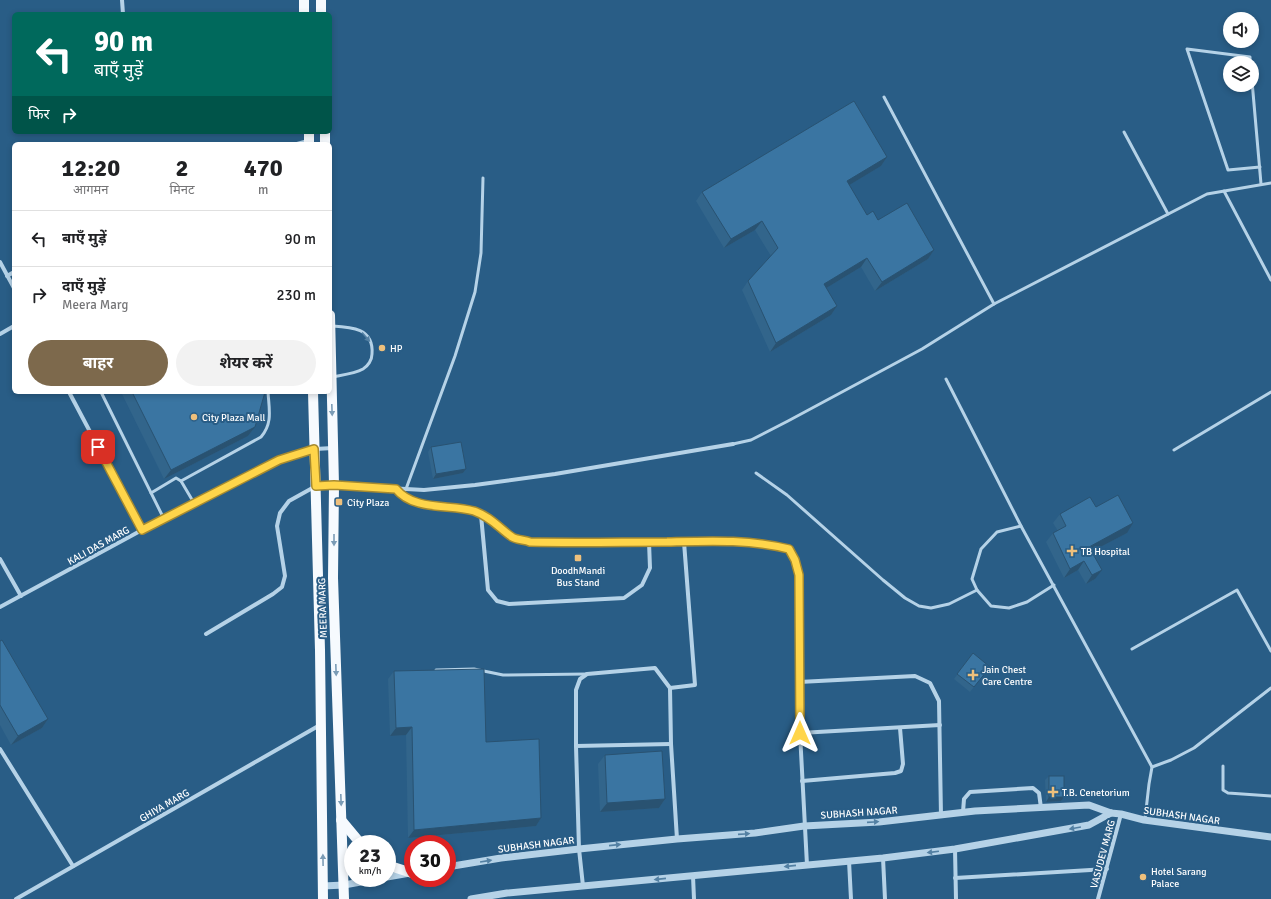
<!DOCTYPE html>
<html lang="hi">
<meta charset="utf-8">
<style>
:root{--surface:#fff;--page:#f2f2f2;--text:#202124;--muted:#757577;--line:#e0e0e0;--accent:#7d694c}
body{margin:0;font-family:Signika,"Noto Sans Devanagari",sans-serif;background:var(--page);color:var(--text);height:100vh;display:flex;flex-direction:column;font-size:15px;white-space:nowrap}
*{box-sizing:border-box;margin:0}
p{font-size:13px;color:var(--muted)}
.icon{flex:none;width:22px;height:22px;fill:none;stroke:currentColor;stroke-width:2;stroke-linecap:round;stroke-linejoin:round}
.map{position:relative;flex:1;overflow:hidden}
.side{position:absolute;left:12px;top:142px;width:320px;height:252px;display:flex;flex-direction:column;background:var(--surface);border-radius:6px;box-shadow:0 2px 6px #0003}
.side>*{flex:none}
.top-card{position:absolute;left:12px;top:12px;width:320px;height:122px;border-radius:6px;box-shadow:0 2px 6px #0003;background:#00695c;color:#fff;overflow:hidden}
.fabs{position:absolute;left:1223px;top:12px;display:grid;gap:8px}
.fabs a{display:grid;place-items:center;width:36px;height:36px;border-radius:50%;background:var(--surface);box-shadow:0 2px 6px #0003;font-size:20px}
.speed{position:absolute;left:344px;top:835px;display:flex;gap:8px;font-size:20px;font-weight:700;text-align:center}
.speed>*{display:grid;place-content:center;width:52px;height:52px;border-radius:50%;background:var(--surface);box-shadow:0 2px 6px #0003;line-height:1}
.speed small{font-size:10px;font-weight:400}
.speed .limit{border:6px solid #d22;background:#fff;color:#111}
.pin{position:absolute;display:grid;place-items:center;width:34px;height:34px;color:#fff;margin:-17px;border-radius:8px;box-shadow:0 2px 6px #0006}
.me{position:absolute;width:44px;margin:-22px;rotate:0deg;stroke-linejoin:round;filter:drop-shadow(0 0 3px #0008)}
.turn{display:flex;align-items:center;gap:14px;height:84px;padding:0 16px;font-size:18px}
.turn .icon{width:52px;height:52px;stroke-width:2.5}
.turn b{display:block;font-size:28px;line-height:34px}
.then{display:flex;align-items:center;height:38px;padding:0 16px;background:#0003;gap:8px;font-size:15px}
.eta{display:flex;justify-content:space-evenly;align-items:center;height:68px;text-align:center}
.eta b{font-size:24px;font-weight:700;line-height:28px}
.primary-button{display:flex;gap:8px;margin-top:auto;padding:8px 16px}
.primary-button a{flex:1;height:46px;border-radius:24px;background:var(--accent);color:#fff;font-size:16px;font-weight:700;line-height:46px;text-align:center}
.primary-button a+a{background:var(--page);color:var(--text)}
ul{padding:0;list-style:none}
li{display:flex;align-items:center;gap:12px;height:56px;padding:0 16px;border-top:1px solid var(--line)}
li div{flex:1}
li b{display:block;font-size:15px}
li em{font-style:normal}
.map>svg:first-child{display:block}
.lines{fill:none;stroke-linecap:round;stroke-linejoin:round}
.service{stroke:#b5d2e7;stroke-width:3}
.minor{stroke:#b5d2e7;stroke-width:4}
.tertiary{stroke:#b5d2e7;stroke-width:7}
.primary{stroke:#f6fafe;stroke-width:10}
.wall{fill:#32658b}
.shaded-wall{fill:#295271}
.building{fill:#3a75a2;stroke:#295271}
.oneway{fill:#5380a3}
.oneway2{fill:#7b9cb6}
.route-casing{stroke:#a68a30;stroke-width:10}
.route{stroke:#ffd54a;stroke-width:7}
.poi-dot{fill:#eec07c;stroke:#295d86;stroke-width:1.5}
.labels{text-anchor:middle;stroke-width:4;stroke-linejoin:round;paint-order:stroke}
.poi-label{font-size:10px;fill:#fff;stroke:#295d86;text-anchor:start}
.street-label{font-size:10px;fill:#fff;stroke:#295d86}
</style>
<div class="map">
<svg width="1271" height="899" viewBox="0 0 1271 899">
<rect width="100%" height="100%" fill="#295d86"/>
<g class="lines">
<g class="service">
<path d="M1250,63V57L1187,49L1228,170L1260,167"/>
<path d="M1252,81L1261,184"/>
<path d="M884,97L994,304"/>
<path d="M1124,132L1168,214"/>
<path d="M1224,191L1271,280"/>
<path d="M332,326C351,327 374,328 372,354C372,360 368,366 363,369C354,374 342,375 332,377"/>
<path d="M946,379L1021,526L1152,767L1149,784L1145,819"/>
<path d="M101,392L164,519"/>
<path d="M733,444L751,440L788,421L922,349L994,304L1207,194L1271,183"/>
<path d="M1174,450L1271,392"/>
<path d="M756,473L787,495L883,580L905,598L919,606L931,608L949,604L977,590"/>
<path d="M181,481L261,437C273,423 269,409 268,392"/>
<path d="M406,489L455,356L475,292L481,253L483,178"/>
<path d="M151,493L176,478L181,481L194,503"/>
<path d="M1021,526L997,532L981,549L972,579L977,590L991,606L1009,608L1027,602L1054,585"/>
<path d="M1132,649L1237,590L1271,651"/>
<path d="M436,670L474,669L503,675L587,674"/>
<path d="M1223,766V790L1228,793L1271,796"/>
<path d="M1152,767L1171,760L1194,748L1271,688"/>
</g>
<g class="minor">
<path d="M122,0L123,14"/>
<path d="M297,144L308,141"/>
<path d="M0,262L14,288"/>
<path d="M7,276L14,272"/>
<path d="M0,334L14,326"/>
<path d="M69,392L142,530"/>
<path d="M396,489C414,511 449,504 474,511C492,517 498,528 512,537C517,540 524,540 530,542C575,543 620,542 664,542C706,541 748,539 789,549L795,560L799,575L800,733L807,865"/>
<path d="M481,515L488,590L497,601L509,604L624,598L642,585L650,568L649,542"/>
<path d="M0,559L21,596"/>
<path d="M0,607L142,530L279,461L315,449L333,448"/>
<path d="M206,634L273,594L282,587L285,576L277,526L280,513L289,501L316,486L334,485L424,490L475,485L555,474L733,444"/>
<path d="M799,682L915,676L930,683L939,701L941,816"/>
<path d="M670,688L695,685L684,542"/>
<path d="M800,733L940,725"/>
<path d="M576,746L671,744"/>
<path d="M0,749L73,866"/>
<path d="M802,781L895,773L901,771L903,764L900,728"/>
<path d="M963,812L964,799L970,792L1033,788L1039,793L1041,808"/>
<path d="M955,849L956,899"/>
<path d="M883,858L885,899"/>
<path d="M849,861L851,899"/>
<path d="M693,876L694,899"/>
<path d="M955,878L1107,869"/>
<path d="M583,886L579,849L576,746V690L580,679L587,674L655,668L670,688L671,744L677,839"/>
<path d="M16,899L320,725"/>
<path d="M1098,899L1121,814"/>
</g>
<g class="tertiary">
<path d="M447,867L501,858L579,849L677,839L755,833L804,826L879,822L975,811L1089,805L1111,813L1121,814L1144,820L1271,837"/>
<path d="M387,877L410,873"/>
<path d="M323,886L344,885L383,878"/>
<path d="M471,899L507,893L883,858L955,849L1089,825L1111,813"/>
</g>
<g class="primary">
<path d="M304,0V14"/>
<path d="M321,0V14"/>
<path d="M309,132V144"/>
<path d="M325,132V144"/>
<path d="M330,315L334,485L333,578L344,899"/>
<path d="M313,392L320,650L323,899"/>
<path d="M341,820L361,844"/>
<path d="M387,865L412,873"/>
</g>
</g>
<g class="wall">
<path d="M887,157L881,166L849,185L867,215L934,250L928,259L875,291L861,267L826,288L837,306L831,315L770,352L742,290L748,281L771,256L755,230L724,248L696,201L702,192Z"/>
<path d="M121,392H265L255,427L248,436L164,479Z"/>
<path d="M431,447L466,469L463,473L433,479L428,452Z"/>
<path d="M1096,507L1127,533L1092,551L1095,579L1086,584L1078,570L1064,578L1046,542L1053,533L1058,531L1053,523L1060,514Z"/>
<path d="M0,641L48,719L42,728L11,745L0,725Z"/>
<path d="M973,653L986,671L970,692L954,679Z"/>
<path d="M394,671L486,742L541,818L536,826L408,838L406,735L390,736L388,679Z"/>
<path d="M605,755L665,799L659,808L600,812L598,764Z"/>
<path d="M1049,776L1064,797L1061,801L1046,802L1045,780Z"/>
</g>
<g class="shaded-wall">
<path d="M887,157L881,166L841,190L847,181Z"/>
<path d="M762,221L755,230L724,248L731,239Z"/>
<path d="M934,250L928,259L875,291L882,282Z"/>
<path d="M867,258L861,267L818,293L824,284Z"/>
<path d="M837,306L831,315L770,352L776,343Z"/>
<path d="M255,427L248,436L164,479L171,470Z"/>
<path d="M466,469L463,473L433,479L436,474Z"/>
<path d="M1133,523L1127,533L1083,556L1089,547Z"/>
<path d="M1084,561L1078,570L1064,578L1070,569Z"/>
<path d="M1102,570L1095,579L1086,584L1092,575Z"/>
<path d="M48,719L42,728L11,745L18,736Z"/>
<path d="M412,727L406,735L390,736L396,728Z"/>
<path d="M1049,797H1064L1061,801L1046,802Z"/>
<path d="M665,799L659,808L600,812L607,803Z"/>
<path d="M541,818L536,826L408,838L414,830Z"/>
</g>
<g class="building">
<path d="M854,101L887,157L847,181L867,215L873,211L878,220L907,203L934,250L882,282L867,258L824,284L837,306L776,343L748,281L778,248L762,221L731,239L702,192Z"/>
<path d="M132,392H265L255,427L171,470Z"/>
<path d="M461,442L466,469L436,474L431,447Z"/>
<path d="M1118,495L1133,523L1089,547L1102,570L1092,575L1084,561L1070,569L1053,533L1066,526L1060,514L1090,497L1096,507Z"/>
<path d="M2,640L48,719L18,736L0,705V641Z"/>
<path d="M973,653L990,667L974,687L957,674Z"/>
<path d="M484,669L486,742L539,739L541,818L414,830L412,727L396,728L394,671Z"/>
<path d="M662,751L665,799L607,803L605,755Z"/>
<rect x="1049" y="776" width="15" height="21"/>
</g>
<defs><path id="oneway-solid" d="M-6-.8H1V-3.2L6.5 0L1 3.2V.8H-6Z"/></defs>
<g class="oneway">
<use href="#oneway-solid" transform="translate(366 337) rotate(49)"/>
<use href="#oneway-solid" transform="translate(873 822) rotate(-4)"/>
<use href="#oneway-solid" transform="translate(1075 828) rotate(170)"/>
<use href="#oneway-solid" transform="translate(744 834) rotate(-4)"/>
<use href="#oneway-solid" transform="translate(615 845) rotate(-6)"/>
<use href="#oneway-solid" transform="translate(933 852) rotate(173)"/>
<use href="#oneway-solid" transform="translate(486 861) rotate(-9)"/>
<use href="#oneway-solid" transform="translate(790 866) rotate(174)"/>
<use href="#oneway-solid" transform="translate(660 879) rotate(174)"/>
</g>
<g class="oneway2">
<use href="#oneway-solid" transform="translate(332 410) rotate(88)"/>
<use href="#oneway-solid" transform="translate(334 540) rotate(90)"/>
<use href="#oneway-solid" transform="translate(336 670) rotate(88)"/>
<use href="#oneway-solid" transform="translate(341 800) rotate(88)"/>
<use href="#oneway-solid" transform="translate(323 860) rotate(-91)"/>
</g>
<g class="lines">
<defs>
<path id="route" d="M98,447L142,530L279,460L314,449L316,486L334,485L396,489C414,511 449,504 474,511C491,517 499,528 512,537C517,540 525,540 530,542C576,543 622,542 667,542C708,541 749,539 789,549L795,560L799,575L800,733"/>
</defs>
<use href="#route" class="route-casing"/>
<use href="#route" class="route"/>
</g>
<g class="poi-dot">
<circle cx="382" cy="348" r="4"/>
<circle cx="194" cy="417" r="4"/>
<rect x="335" y="498" width="8" height="8" rx="2"/>
<path d="M1070 545h4v4h4v4h-4v4h-4v-4h-4v-4h4z"/>
<rect x="574" y="554" width="8" height="8" rx="2"/>
<path d="M971 669h4v4h4v4h-4v4h-4v-4h-4v-4h4z"/>
<path d="M1051 786h4v4h4v4h-4v4h-4v-4h-4v-4h4z"/>
<circle cx="1143" cy="877" r="4"/>
</g>
<g class="labels">
<g class="poi-label">
<text x="390" y="352">HP</text>
<text x="202" y="421">City Plaza Mall</text>
<text x="347" y="506">City Plaza</text>
<text x="1081" y="555">TB Hospital</text>
<text x="578" y="574" text-anchor="middle">DoodhMandi<tspan x="578" dy="12">Bus Stand</tspan></text>
<text x="982" y="673">Jain Chest<tspan x="982" dy="12">Care Centre</tspan></text>
<text x="1062" y="796">T.B. Cenetorium</text>
<text x="1151" y="875">Hotel Sarang<tspan x="1151" dy="12">Palace</tspan></text>
</g>
<g class="street-label">
<text transform="translate(98 545) rotate(-29)" y="4">KALI DAS MARG</text>
<text transform="translate(322 608) rotate(-92)" y="4">MEERA MARG</text>
<text transform="translate(164 805) rotate(-30)" y="4">GHIYA MARG</text>
<text transform="translate(859 812) rotate(-4)" y="4">SUBHASH NAGAR</text>
<text transform="translate(1182 815) rotate(8)" y="4">SUBHASH NAGAR</text>
<text transform="translate(536 844) rotate(-7)" y="4">SUBHASH NAGAR</text>
<text transform="translate(1102 854) rotate(-75)" y="4">VASUDEV MARG</text>
</g>
</g>
</svg>
<div class="fabs">
<a><svg class="icon" aria-label="sound" viewBox="0 0 24 24"><path d="M4 9h4l5-4v14l-5-4H4zM17 9q2 3 0 6"/></svg></a>
<a><svg class="icon" aria-label="layers" viewBox="0 0 24 24"><path d="M12 4l9 5-9 5-9-5zM3 14l9 5 9-5"/></svg></a>
</div>
<div class="speed"><div>23<small>km/h</small></div><div class="limit">30</div></div>
<div class="pin" style="left:98px;top:447px;background:#d93025"><svg class="icon" aria-label="arrive" viewBox="0 0 24 24"><path d="M6 21V4h12l-3 4 3 4H6"/></svg></div>
<svg class="me" style="left:800px;top:733px" viewBox="-20 -20 40 40"><path d="M0-17L14 15 0 8-14 15z" fill="#ffd54a" stroke="#fff" stroke-width="4"/></svg>
<div class="top-card">
<div class="turn"><svg class="icon" aria-label="left" viewBox="0 0 24 24"><path d="M17 20v-9H6M10 6l-5 5 5 5"/></svg><div><b>90 m</b>बाएँ मुड़ें</div></div>
<div class="then">फिर<svg class="icon" aria-label="right" viewBox="0 0 24 24"><path d="M7 20v-9h11M14 6l5 5-5 5"/></svg></div>
</div>
<section class="side">
<div class="eta">
<div><b>12:20</b><p>आगमन</p></div>
<div><b>2</b><p>मिनट</p></div>
<div><b>470</b><p>m</p></div>
</div>
<ul>
<li><svg class="icon" aria-label="left" viewBox="0 0 24 24"><path d="M17 20v-9H6M10 6l-5 5 5 5"/></svg><div><b>बाएँ मुड़ें</b></div><em>90 m</em></li>
<li><svg class="icon" aria-label="right" viewBox="0 0 24 24"><path d="M7 20v-9h11M14 6l5 5-5 5"/></svg><div><b>दाएँ मुड़ें</b><p>Meera Marg</p></div><em>230 m</em></li>
</ul>
<div class="primary-button"><a>बाहर</a><a>शेयर करें</a></div>
</section>
</div>
